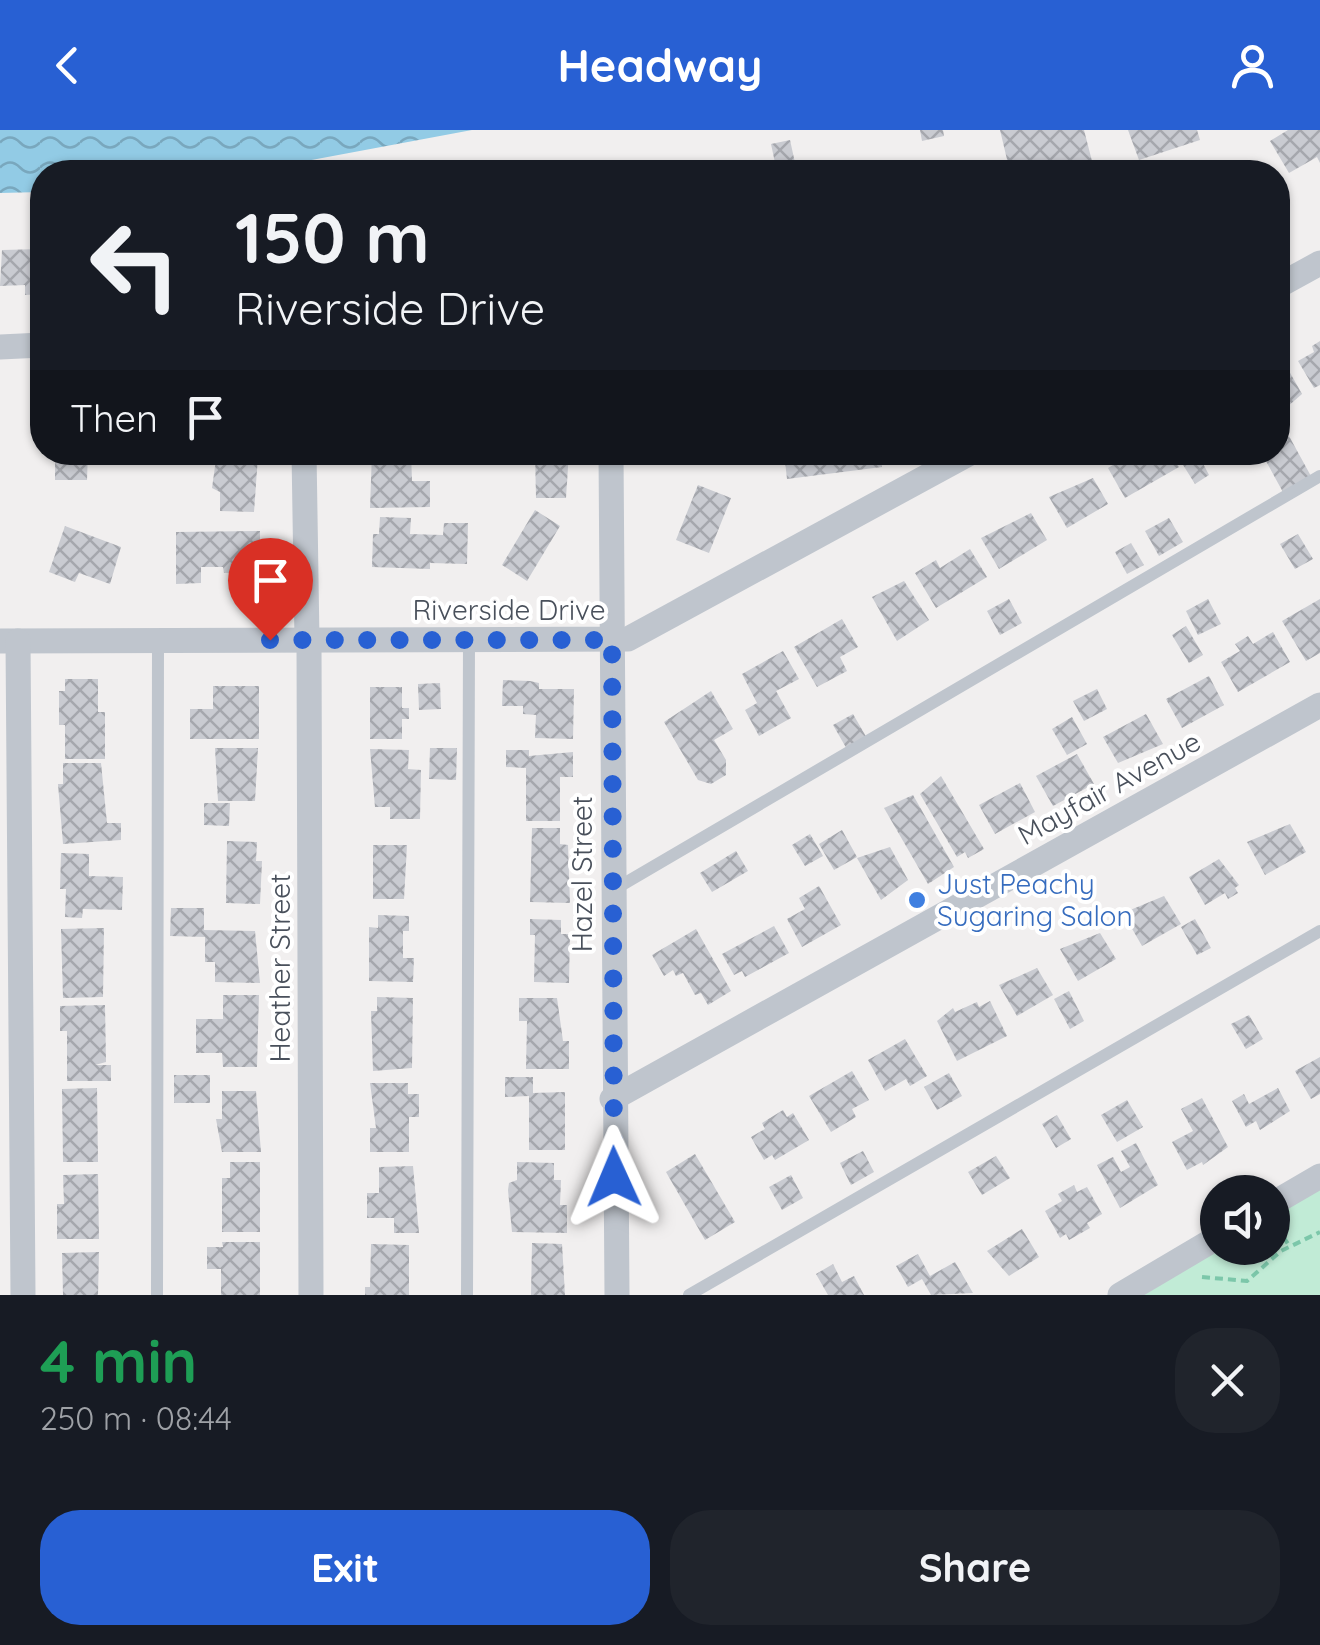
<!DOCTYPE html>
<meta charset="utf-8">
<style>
:root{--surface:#171b24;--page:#20242c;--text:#f1f3f6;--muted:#9ea1a6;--accent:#2860d3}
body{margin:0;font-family:Quicksand,sans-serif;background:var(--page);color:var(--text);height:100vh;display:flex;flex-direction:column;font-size:38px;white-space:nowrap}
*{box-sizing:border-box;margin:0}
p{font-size:32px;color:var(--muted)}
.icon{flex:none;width:55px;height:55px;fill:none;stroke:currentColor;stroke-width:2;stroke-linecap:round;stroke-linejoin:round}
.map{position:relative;height:1165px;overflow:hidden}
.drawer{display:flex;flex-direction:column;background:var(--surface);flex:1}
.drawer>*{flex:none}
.guide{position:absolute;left:30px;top:30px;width:1260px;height:305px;border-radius:40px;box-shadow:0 2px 8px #0004;background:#171b24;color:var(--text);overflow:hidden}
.fabs{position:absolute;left:1200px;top:1045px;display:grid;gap:20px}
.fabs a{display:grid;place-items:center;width:90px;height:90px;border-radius:50%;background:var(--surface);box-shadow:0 2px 8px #0004;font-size:50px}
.pin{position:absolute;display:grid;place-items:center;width:85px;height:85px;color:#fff;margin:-102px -42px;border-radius:50% 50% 50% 0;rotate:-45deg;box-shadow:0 0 10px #0007}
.pin .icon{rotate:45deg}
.me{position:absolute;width:110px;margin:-55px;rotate:359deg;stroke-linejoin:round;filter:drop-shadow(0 0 8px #0008)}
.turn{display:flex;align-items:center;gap:35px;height:210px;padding:0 40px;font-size:45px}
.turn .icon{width:130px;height:130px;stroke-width:2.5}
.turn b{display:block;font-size:70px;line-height:85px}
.then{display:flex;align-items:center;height:95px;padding:0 40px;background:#0003;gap:20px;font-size:38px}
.round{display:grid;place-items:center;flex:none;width:105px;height:105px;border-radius:40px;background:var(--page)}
.summary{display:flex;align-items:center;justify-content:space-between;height:170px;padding:0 40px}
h1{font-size:60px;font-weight:700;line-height:75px;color:#1e9e55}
.action{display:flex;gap:20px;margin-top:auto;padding:20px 40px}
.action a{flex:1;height:115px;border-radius:40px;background:var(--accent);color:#fff;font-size:40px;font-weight:700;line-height:115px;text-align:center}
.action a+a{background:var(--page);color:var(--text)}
header{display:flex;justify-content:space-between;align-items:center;height:130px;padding:0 40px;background:var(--accent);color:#fff;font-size:45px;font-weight:700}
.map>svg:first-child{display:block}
.park{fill:#c1ebd6}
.water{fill:url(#water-waves)}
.building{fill:url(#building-cross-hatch)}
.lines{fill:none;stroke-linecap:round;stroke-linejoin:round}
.path{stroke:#7cc7aa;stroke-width:4;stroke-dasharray:8 5;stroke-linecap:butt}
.service{stroke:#bfc5cd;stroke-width:12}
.minor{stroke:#bfc5cd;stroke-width:25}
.route{stroke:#2860d3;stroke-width:18;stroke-dasharray:0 32.4}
.shop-dot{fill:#3f7fe0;stroke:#fff;stroke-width:4}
.labels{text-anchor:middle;stroke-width:8;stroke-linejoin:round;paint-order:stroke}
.street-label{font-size:28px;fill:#49505b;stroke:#fff}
.shop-label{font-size:28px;fill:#366cbe;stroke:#fff;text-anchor:start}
</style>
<header><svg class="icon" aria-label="back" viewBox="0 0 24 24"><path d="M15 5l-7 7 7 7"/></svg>Headway<svg class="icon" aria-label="person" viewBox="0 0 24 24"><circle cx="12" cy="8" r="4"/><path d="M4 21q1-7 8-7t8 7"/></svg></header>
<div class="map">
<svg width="1320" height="1165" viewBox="0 0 1320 1165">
<defs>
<pattern id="water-waves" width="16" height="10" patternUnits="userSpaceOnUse" patternTransform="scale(2.5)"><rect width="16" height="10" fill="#92cbe5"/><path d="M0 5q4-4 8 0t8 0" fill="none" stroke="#79a7bd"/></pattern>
<pattern id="building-cross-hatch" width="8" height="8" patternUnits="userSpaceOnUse" patternTransform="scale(2.5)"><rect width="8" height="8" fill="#c9cbd1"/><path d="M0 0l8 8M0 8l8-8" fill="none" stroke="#a5a7ad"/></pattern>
</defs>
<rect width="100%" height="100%" fill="#f1efef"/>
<path class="park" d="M1320,1056V1165H1144L1220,1118H1272L1273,1085Z"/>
<path class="water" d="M0,0H472L247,42H42V62L0,63Z"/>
<g class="building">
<path d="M920,0H943L944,6L922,11Z"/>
<path d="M1000,0H1084L1093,35L1065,42L1063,34L1010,42Z"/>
<path d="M1128,0H1197L1200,10L1139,30Z"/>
<path d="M1320,0V33L1317,27L1289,43L1270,11L1288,0Z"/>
<path d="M790,10L797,42H777L771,14Z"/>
<path d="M825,32L827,42H806L805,37Z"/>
<path d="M42,119V164L25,165V155L0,156L2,120Z"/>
<path d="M1320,211V255L1314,258L1298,231L1314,222L1312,216Z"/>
<path d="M1284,232L1302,264L1279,284L1278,236Z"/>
<path d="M1289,306L1312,348L1284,364L1261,322H1278V313Z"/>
<path d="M47,322H88L87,350H55V326Z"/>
<path d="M217,322L258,326L254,382L220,381V362L212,358Z"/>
<path d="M372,322H411L412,351H430V377L370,378Z"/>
<path d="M535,322H569L566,368H536Z"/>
<path d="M784,322H881L882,337L787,349Z"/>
<path d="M1134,322H1171L1179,337L1125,368L1108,338Z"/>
<path d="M1197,322L1209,345L1195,354L1180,330Z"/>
<path d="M1093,348L1108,374L1067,398L1049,367Z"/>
<path d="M698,355L731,368L709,423L676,410Z"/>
<path d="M535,380L560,396L527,451L502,435Z"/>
<path d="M1031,383L1047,410L999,439L981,408Z"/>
<path d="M380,387L411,388L410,404L443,405L444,393H468L467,434L430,433V439L372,437L373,404H379Z"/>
<path d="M1169,388L1183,412L1159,426L1145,401Z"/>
<path d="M65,396L121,417L110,454L79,443L75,452L49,442Z"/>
<path d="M260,401V442L224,443L223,437H201V453L176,454V402Z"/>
<path d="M1298,404L1313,429L1295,439L1280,414Z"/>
<path d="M1131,413L1144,435L1127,444L1115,422Z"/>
<path d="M970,419L987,447L936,478L915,443L936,430L940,438Z"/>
<path d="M904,451L929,490L897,511L872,467Z"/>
<path d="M1009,469L1022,493L1000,505L987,481Z"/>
<path d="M1208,469L1221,494L1198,505L1186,481Z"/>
<path d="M1320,469V523L1306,531L1282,491Z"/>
<path d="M842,489L858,517L840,527L847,541L817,557L794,517Z"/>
<path d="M1186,496L1203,525L1189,533L1172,505Z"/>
<path d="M1273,502L1290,532L1238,562L1221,532L1240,521L1235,514L1248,506L1253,514Z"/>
<path d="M783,521L799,549L776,561L791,588L759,606L745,580L757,573L742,544Z"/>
<path d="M1209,546L1224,575L1182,598L1166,569Z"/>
<path d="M65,549H98V582H105V629H65V595H59V561H65Z"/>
<path d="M503,550L530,551L539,553V559H574L573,609L535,608L536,585L523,584V576H502Z"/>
<path d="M440,553L441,579L419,580L418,554Z"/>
<path d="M213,556H259V609H190V579H213Z"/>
<path d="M370,557H402V578H409V589H402V609H370Z"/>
<path d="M1097,559L1107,579L1084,591L1073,571Z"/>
<path d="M711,561L733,599L714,610L726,630V645L711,654L698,650L664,592Z"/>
<path d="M853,584L868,610L848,621L833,595Z"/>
<path d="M1146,584L1163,614L1118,633L1103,607Z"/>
<path d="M1072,587L1087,614L1067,625L1052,599Z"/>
<path d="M215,618H258L255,671H218Z"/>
<path d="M430,618H457L456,650L429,649Z"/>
<path d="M370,619L409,620L408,639L421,640L420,689H390V677H375Z"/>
<path d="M506,620H529V626L573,622V647H560V691H526V638L506,637Z"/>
<path d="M1077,624L1094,654L1053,676L1036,646Z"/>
<path d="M63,633H101L107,693H121V710L63,714L58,654H63Z"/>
<path d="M941,646L984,719L968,728L965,722L957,727L920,664Z"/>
<path d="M1020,653L1035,682L995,704L979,675Z"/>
<path d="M913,665L954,737L928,754L884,678Z"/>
<path d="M204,673H230L229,696L204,695Z"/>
<path d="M1290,694L1306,722L1265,745L1247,712Z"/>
<path d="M532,698H560V714L568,715L570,773L530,772Z"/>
<path d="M842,700L857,727L834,740L819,714Z"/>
<path d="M810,704L823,726L805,736L792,715Z"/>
<path d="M227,711L257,712L256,731H262L260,774L226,773Z"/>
<path d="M373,715H407L404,769H373Z"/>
<path d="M890,717L908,750L881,770L857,728Z"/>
<path d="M736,721L748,741L712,762L700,743Z"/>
<path d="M61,723L89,724V746L123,747L122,780L83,779L82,788L65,787L66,759H60Z"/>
<path d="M1219,729L1239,755L1235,758L1238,763L1228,769L1225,763L1205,775L1189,747Z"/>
<path d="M819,756L841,795L802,817L787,789L805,779L799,768Z"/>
<path d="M1164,766L1181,794L1142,816L1123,783Z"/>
<path d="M171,778H204V800L255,801L260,853L215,852V832H205V807L170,806Z"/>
<path d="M378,785L409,786V801H403V828H414L413,852L369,851V797L378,798Z"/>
<path d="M530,789L561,790V804H570L569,853L534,852L535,805H530Z"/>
<path d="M1195,789L1211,818L1197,825L1181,797Z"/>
<path d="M774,796L789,823L745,847L742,841L734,845L722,824Z"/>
<path d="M104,798L103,867L63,868L61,799Z"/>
<path d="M696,799L731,861L708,875L701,863L695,865L683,843L676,846L673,840L664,846L652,825Z"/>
<path d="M1100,803L1116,829L1078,851L1060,819Z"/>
<path d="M1037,838L1053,865L1017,886L999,855Z"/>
<path d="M1069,861L1084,891L1070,899L1054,869Z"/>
<path d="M223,865H259L257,937H223L222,923H196V889H223Z"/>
<path d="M377,867L413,868L412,938L373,941L371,881H377Z"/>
<path d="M519,868H557L563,911H569V939H526L527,891H519Z"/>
<path d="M990,871L1007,906L957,931L937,891L953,878L955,882L977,872L979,877Z"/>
<path d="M105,875L106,932L95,935H111V951H67V901H60V876Z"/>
<path d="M1249,885L1263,909L1246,919L1231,894Z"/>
<path d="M905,909L927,946L910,956L906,949L885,961L868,930Z"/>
<path d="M1320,927V964L1311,969L1295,941Z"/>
<path d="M852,941L869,970L852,979L856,987L831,1002L809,966Z"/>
<path d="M949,943L962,966L937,980L924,957Z"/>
<rect x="174" y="945" width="36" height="28"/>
<path d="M505,947H533V963L565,962V1020H529V966L505,967Z"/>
<path d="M370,953H408V964H419V987H409V1022H370V998H376Z"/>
<path d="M97,958L98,1032H63L62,959Z"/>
<path d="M1278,958L1290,981L1260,1000L1256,991L1246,997L1232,971L1244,964L1249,974Z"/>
<path d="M222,961H256L261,1022H222L216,989H222Z"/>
<path d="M1202,968L1228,1017L1203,1035L1202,1032L1187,1040L1172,1012L1193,1001L1181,979Z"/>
<path d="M1127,970L1143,997L1117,1012L1101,985Z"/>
<path d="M783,980L787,987L793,983L809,1010L775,1030L772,1025L764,1030L751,1007L765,999L762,993Z"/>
<path d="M1057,985L1071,1009L1056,1018L1042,994Z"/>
<path d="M1136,1013L1158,1055L1120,1078L1097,1035L1113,1027L1121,1042L1130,1037L1121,1021Z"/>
<path d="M863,1021L874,1042L851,1055L840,1033Z"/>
<path d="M695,1024L735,1092L705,1110L666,1042Z"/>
<path d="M996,1026L1010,1048L982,1065L968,1042Z"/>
<path d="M230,1032H260V1102H222V1048H230Z"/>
<path d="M517,1032L554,1033V1050H561L560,1075H567V1103L512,1102L508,1060L509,1053L517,1050Z"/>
<path d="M413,1036L419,1103H394V1088H367V1063H379V1037Z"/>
<path d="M98,1044L99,1109H57V1074H64L63,1045Z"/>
<path d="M791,1045L803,1068L782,1080L769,1057Z"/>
<path d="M1074,1055L1077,1062L1087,1057L1102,1084L1087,1093L1090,1098L1069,1110L1066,1104L1060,1108L1045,1081L1062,1071L1058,1064Z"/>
<path d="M1022,1099L1039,1127L1009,1146L987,1121Z"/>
<path d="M222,1112H260V1165H221V1139H207V1117H223Z"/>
<path d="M532,1113L562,1114L565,1165H531Z"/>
<path d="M371,1114L409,1115V1165H365V1157H370Z"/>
<path d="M99,1122L98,1165H63L62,1123Z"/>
<path d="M918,1124L930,1146L955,1132L973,1163L931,1165L922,1149L908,1157L896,1136Z"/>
<path d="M833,1134L842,1152L854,1146L864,1165H828L816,1144Z"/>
</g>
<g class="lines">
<g class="path">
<path d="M1276,1096L1290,1117"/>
<path d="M1202,1147L1247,1151L1281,1121L1320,1102"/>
</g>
<g class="service">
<path d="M615,759L1320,346"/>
<path d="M157,1165L158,511"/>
<path d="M467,1165L469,511"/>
<path d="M689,1165L1320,801"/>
</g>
<g class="minor">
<path d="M1278,156L1320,133"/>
<path d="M0,217L42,215"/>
<path d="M304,322L307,510"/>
<path d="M611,322L617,1165"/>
<path d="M0,511L628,509L972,322"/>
<path d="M18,511L23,1165"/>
<path d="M309,512L311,1165"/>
<path d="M612,969L1320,575"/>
<path d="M1272,1074L1320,1046"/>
<path d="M1120,1165L1218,1107"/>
</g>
</g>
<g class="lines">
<path class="route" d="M270,510H612L614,1047"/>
</g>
<circle class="shop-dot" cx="917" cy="770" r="10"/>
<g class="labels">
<g class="street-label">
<text x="509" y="490">Riverside Drive</text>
<text transform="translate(1109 658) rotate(-29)" y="10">Mayfair Avenue</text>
<text transform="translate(582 744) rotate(-90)" y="10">Hazel Street</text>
<text transform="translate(280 838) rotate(-90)" y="10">Heather Street</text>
</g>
<g class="shop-label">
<text x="937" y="764">Just Peachy<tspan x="937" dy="32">Sugaring Salon</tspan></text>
</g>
</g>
</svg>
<div class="fabs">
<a><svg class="icon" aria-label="sound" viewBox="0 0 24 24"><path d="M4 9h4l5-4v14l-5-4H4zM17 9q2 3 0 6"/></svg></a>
</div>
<div class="pin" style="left:270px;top:510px;background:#d93025"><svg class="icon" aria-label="arrive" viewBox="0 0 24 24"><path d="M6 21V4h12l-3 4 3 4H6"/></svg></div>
<svg class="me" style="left:614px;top:1047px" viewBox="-20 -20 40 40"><path d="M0-17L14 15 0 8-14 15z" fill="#2860d3" stroke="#fff" stroke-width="4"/></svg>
<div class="guide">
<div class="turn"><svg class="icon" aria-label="left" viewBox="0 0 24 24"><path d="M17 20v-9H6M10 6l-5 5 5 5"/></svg><div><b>150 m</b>Riverside Drive</div></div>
<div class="then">Then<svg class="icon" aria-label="arrive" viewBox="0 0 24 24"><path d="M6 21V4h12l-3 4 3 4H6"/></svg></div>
</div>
</div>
<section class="drawer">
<div class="summary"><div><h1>4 min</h1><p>250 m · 08:44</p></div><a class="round"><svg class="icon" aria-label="close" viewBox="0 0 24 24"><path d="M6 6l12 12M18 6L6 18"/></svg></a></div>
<div class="action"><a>Exit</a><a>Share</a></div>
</section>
